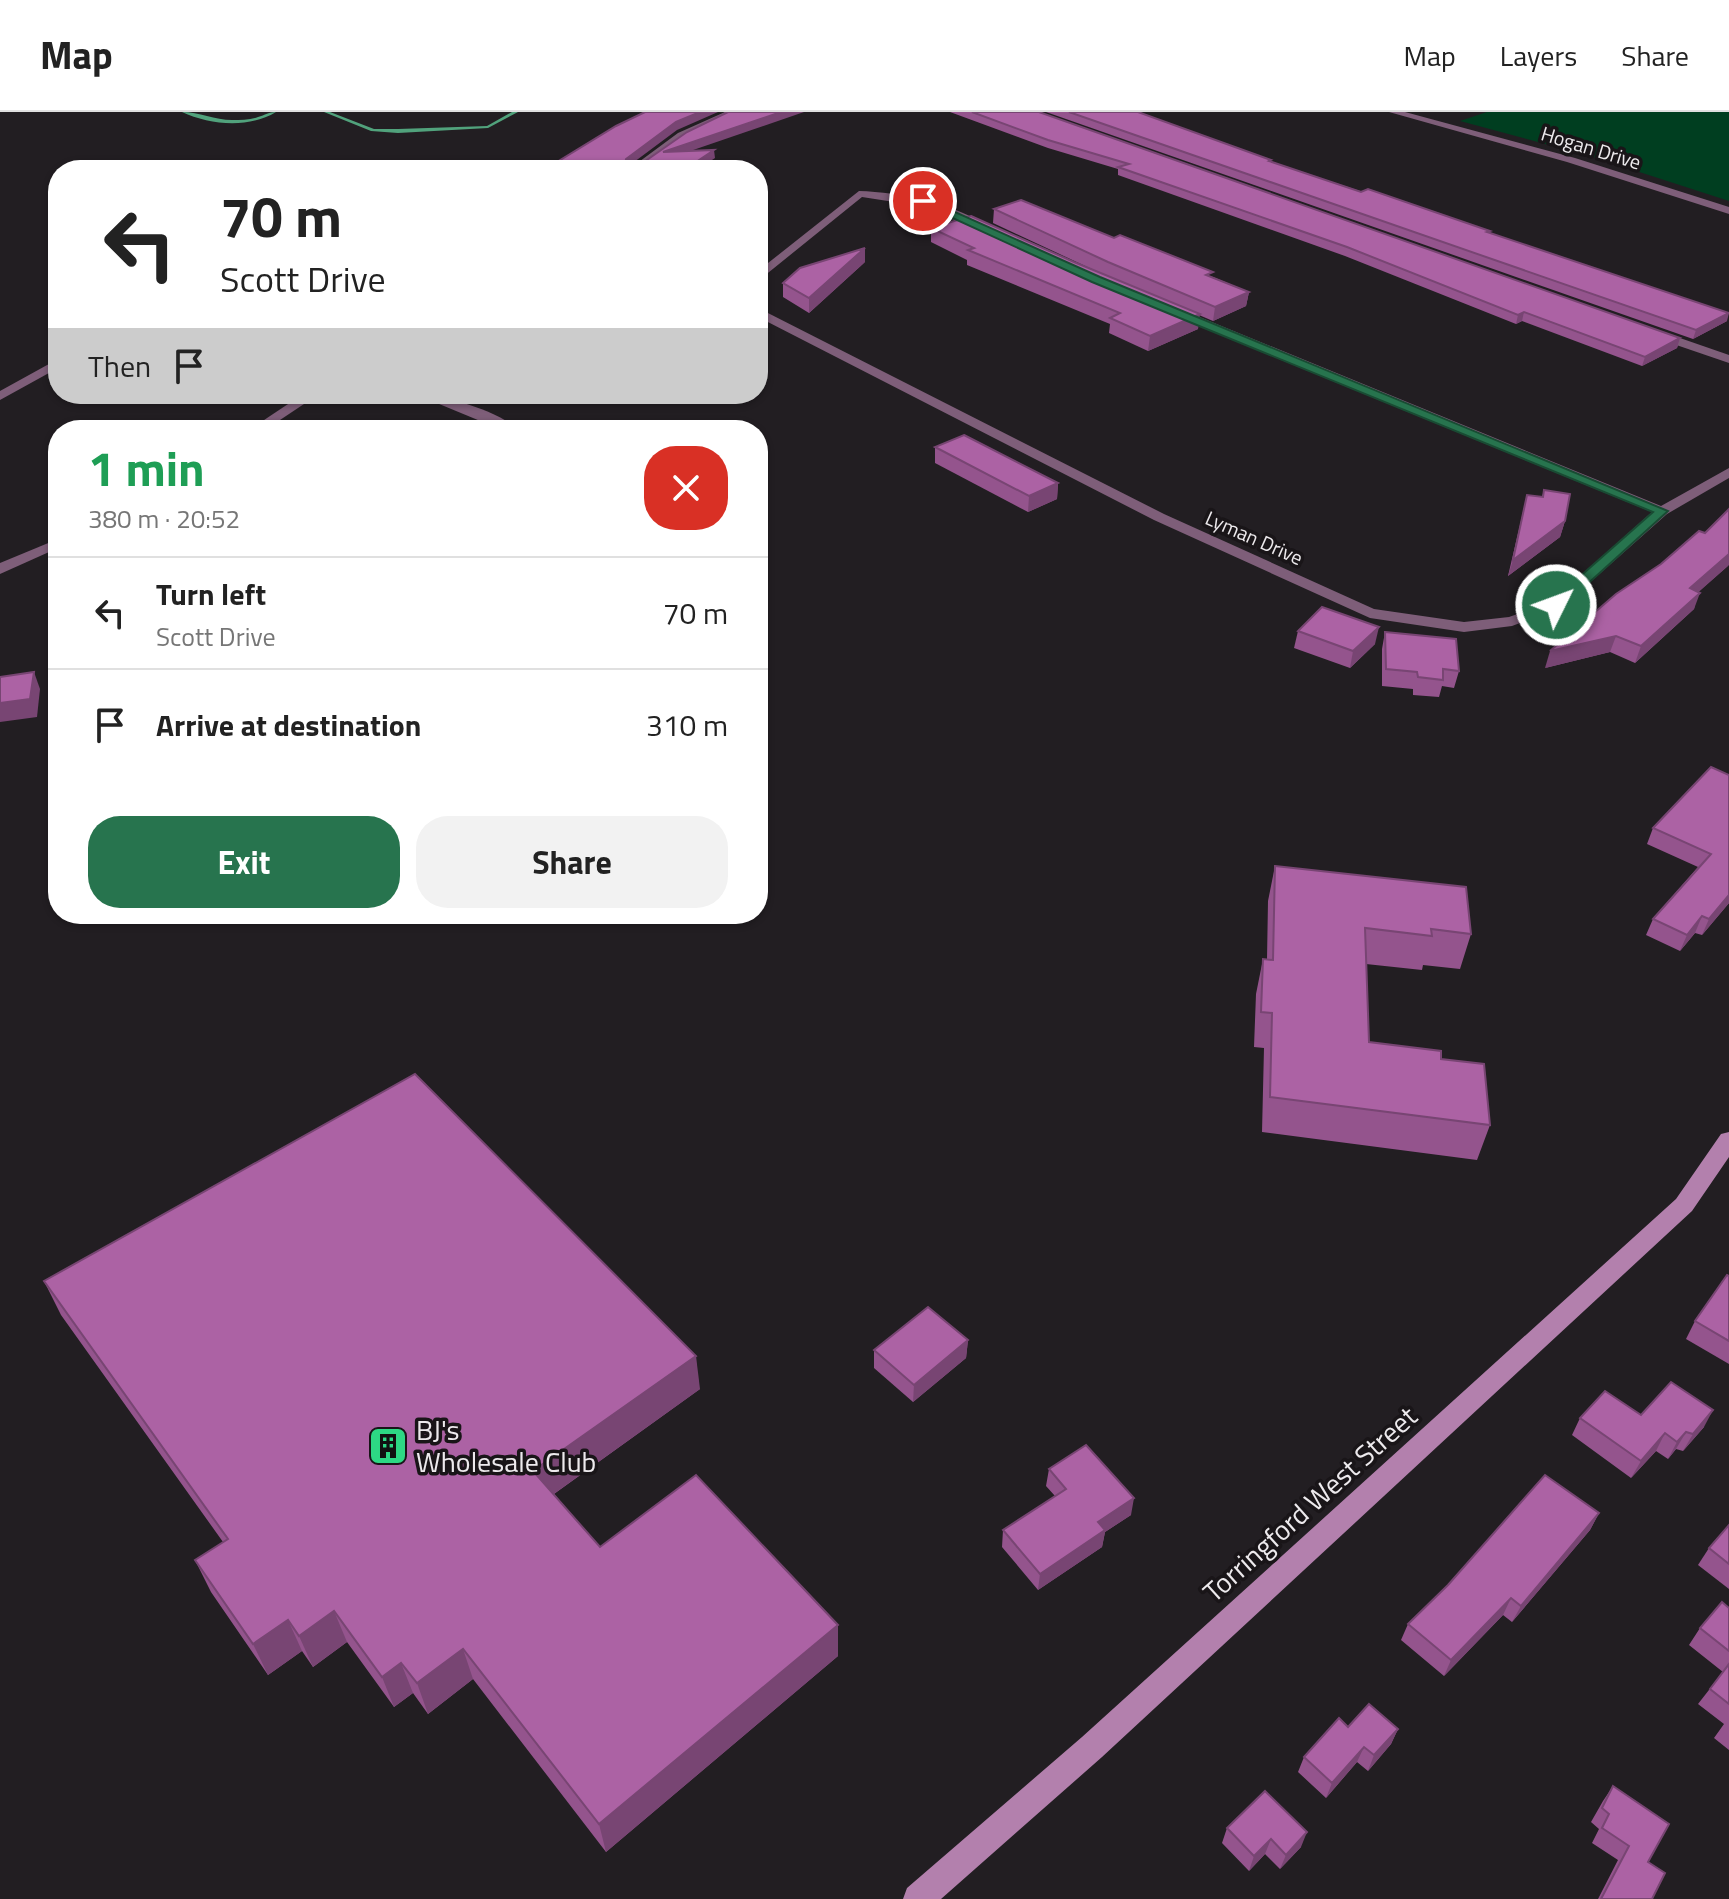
<!DOCTYPE html>
<meta charset="utf-8">
<style>
:root{--surface:#fff;--page:#f2f2f2;--text:#222;--muted:#767676;--line:#e0e0e0;--accent:#27744e}
body{margin:0;font-family:"Titillium Web",sans-serif;background:var(--page);color:var(--text);height:100vh;display:flex;flex-direction:column;font-size:30px;white-space:nowrap}
*{box-sizing:border-box;margin:0}
p{font-size:26px;color:var(--muted)}
.icon{flex:none;width:44px;height:44px;fill:none;stroke:currentColor;stroke-width:2;stroke-linecap:round;stroke-linejoin:round}
.map{position:relative;flex:1;overflow:hidden}
.panel{position:absolute;left:48px;top:308px;width:720px;height:504px;display:flex;flex-direction:column;background:var(--surface);border-radius:32px;box-shadow:0 2px 6px #0004}
.panel>*{flex:none}
.hud{position:absolute;left:48px;top:48px;width:720px;height:244px;border-radius:32px;box-shadow:0 2px 6px #0004;background:#fff;color:var(--text);overflow:hidden}
.pin{position:absolute;display:grid;place-items:center;width:68px;height:68px;color:#fff;margin:-34px;border:4px solid #fff;border-radius:50%;box-shadow:0 2px 8px #0007}
.me{position:absolute;width:88px;margin:-44px;rotate:48deg;stroke-linejoin:round;filter:drop-shadow(0 0 6px #0008)}
.turn{display:flex;align-items:center;gap:28px;height:168px;padding:0 40px;font-size:36px}
.turn .icon{width:104px;height:104px;stroke-width:2.5}
.turn b{display:block;font-size:56px;line-height:68px}
.then{display:flex;align-items:center;height:76px;padding:0 40px;background:#0003;gap:16px;font-size:30px}
.round{display:grid;place-items:center;flex:none;width:84px;height:84px;border-radius:32px;background:var(--page)}
.overview{display:flex;align-items:center;justify-content:space-between;height:136px;padding:0 40px}
h1{font-size:48px;font-weight:700;line-height:60px;color:#1e9e55}
.action{display:flex;gap:16px;margin-top:auto;padding:16px 40px}
.action a{flex:1;height:92px;border-radius:32px;background:var(--accent);color:#fff;font-size:32px;font-weight:700;line-height:92px;text-align:center}
.action a+a{background:var(--page);color:var(--text)}
ul{padding:0;list-style:none}
li{display:flex;align-items:center;gap:24px;height:112px;padding:0 40px;border-top:2px solid var(--line)}
li div{flex:1}
li b{display:block;font-size:30px}
li em{font-style:normal}
header{display:flex;align-items:center;gap:48px;box-sizing:border-box;height:112px;padding:0 40px;background:var(--surface);border-bottom:2px solid var(--line)}
header strong{font-size:38px}
nav{display:flex;gap:44px;margin-inline-start:auto;font-size:28px}
.map>svg:first-child{display:block}
.green{fill:#003e20}
.lines{fill:none;stroke-linecap:round;stroke-linejoin:round}
.stream{fill:#51a27c;fill-rule:evenodd}
.minor{fill:#7e5e79;fill-rule:evenodd}
.secondary{fill:#b380ad;fill-rule:evenodd}
.wall{fill:#94548d}
.shaded-wall{fill:#784573}
.building{fill:#ac62a4;stroke:#784573;stroke-width:2}
.route{fill:#27744e;stroke:#194b33;stroke-width:2}
.labels{text-anchor:middle;stroke-width:7;stroke-linejoin:round;paint-order:stroke}
.far-street-label{font-size:20px;fill:#edeaed;stroke:#191518}
.near-poi-label{font-size:28px;fill:#edeaed;stroke:#191518;text-anchor:start}
.near-street-label{font-size:28px;fill:#edeaed;stroke:#191518}
</style>
<header>
<strong>Map</strong>
<nav><a>Map</a><a>Layers</a><a>Share</a></nav>
</header>
<div class="map">
<svg width="1729" height="1787" viewBox="0 0 1729 1787">
<rect width="100%" height="100%" fill="#221e22"/>
<path class="green" d="M1487,0H1729V89L1593,45L1460,9Z"/>
<g class="lines">
<g class="stream">
<path d="M182,0C199,0 215,8 232,8C241,8 250,8 258,5C265,3 269,0 276,0C248,17 210,13 182,0Z"/>
<path d="M324,0H330L374,17H398L487,14L512,0H518L488,16L398,21L371,19Z"/>
</g>
<g class="minor">
<path d="M725,0H738L686,25L640,58H628L678,21Z"/>
<path d="M1389,0H1405L1575,46L1729,95V102L1567,50Z"/>
<path d="M859,79C899,80 959,92 991,117L981,119L920,94L862,85L758,169V159Z"/>
<path d="M758,196L1164,402L1374,497L1464,510L1509,505L1551,490L1652,400L1172,203V197H1180L1661,394L1729,356V366L1667,402L1561,496L1512,514L1464,520L1370,506L1154,408L758,205Z"/>
<path d="M1654,217L1729,243V251L1650,224L1648,221Z"/>
<path d="M58,247V256L0,288V279Z"/>
<path d="M303,282H319L265,318H249Z"/>
<path d="M415,282C443,282 498,299 519,318H502Z"/>
<path d="M58,427V436L0,462V451Z"/>
</g>
<path class="secondary" d="M1729,1020V1045L1692,1099L1102,1645L941,1787H903L907,1776L1082,1625L1676,1087L1721,1022Z"/>
</g>
<g class="wall">
<path d="M950,0H1039L1680,226L1677,236L1642,254L1522,209L1516,212L1345,144L1118,63V57L1048,36Z"/>
<path d="M1046,0H1138L1271,48V50L1489,121L1727,209L1693,227Z"/>
<path d="M994,97L1213,165L1249,180L1246,194L1213,209L1199,203L1198,217L1148,239L1109,221L1110,212L967,153V148L931,130V116L1096,159L993,111Z"/>
<path d="M865,150L809,201L783,185V171Z"/>
<path d="M935,335L1058,371L1057,387L1028,400L935,351Z"/>
<path d="M1544,378L1565,409L1560,425L1508,464L1527,383L1542,385Z"/>
<path d="M52,431H58V448V447Z"/>
<path d="M1729,453L1698,480L1694,497L1635,551L1610,540L1545,556Z"/>
<path d="M1298,519L1375,532L1350,556L1294,536Z"/>
<path d="M1385,520L1459,559L1454,576L1442,574L1439,585L1413,583V577L1382,574V537Z"/>
<path d="M1729,663V791L1702,823L1695,821L1680,839L1646,823L1653,807L1698,755L1647,732L1653,716Z"/>
<path d="M1275,754L1471,822L1460,857L1423,853L1422,858L1366,852L1369,930L1441,947L1490,1013L1477,1048L1262,1020L1264,936L1254,935L1256,882L1263,847H1267L1268,789Z"/>
<path d="M1729,1164V1252L1686,1227L1695,1209Z"/>
<path d="M44,1169L700,1277L554,1382L600,1435L838,1513V1544L606,1740L473,1567L428,1602L413,1581L394,1595L347,1530L313,1555L302,1539L268,1563L211,1480L195,1448L223,1430L61,1203Z"/>
<path d="M968,1228L966,1246L913,1290L874,1256V1238Z"/>
<path d="M1641,1303L1704,1315L1683,1339L1676,1337L1668,1347L1656,1339L1631,1366L1572,1323L1580,1306Z"/>
<path d="M1049,1357L1131,1403L1105,1420L1102,1435L1038,1478L1002,1435L1003,1418L1055,1384L1046,1374Z"/>
<path d="M1599,1401L1590,1418L1512,1510L1503,1503L1444,1564L1401,1528L1408,1512Z"/>
<path d="M1729,1413V1477L1698,1453L1709,1436Z"/>
<path d="M1729,1496V1638L1714,1626L1724,1612L1698,1592L1723,1560L1689,1533L1700,1516Z"/>
<path d="M1348,1615L1398,1617L1391,1632L1368,1659L1357,1650L1326,1686L1298,1660L1304,1645Z"/>
<path d="M1613,1674L1648,1750L1652,1787H1598L1618,1748L1592,1731L1599,1717L1591,1710L1603,1689Z"/>
<path d="M1227,1716L1301,1735L1280,1757L1265,1742L1249,1759L1222,1731Z"/>
</g>
<g class="shaded-wall">
<path d="M700,0H718L677,18L626,56V47L676,10Z"/>
<path d="M781,0H804L664,48L663,40Z"/>
<path d="M714,38L715,46L697,58H684Z"/>
<path d="M865,136V150L809,201V186Z"/>
<path d="M1249,180L1246,194L1213,209L1215,195Z"/>
<path d="M1524,200L1522,209L1516,212L1518,203Z"/>
<path d="M1729,201L1727,209L1693,227L1696,218Z"/>
<path d="M1200,202L1198,217L1148,239L1150,224Z"/>
<path d="M1680,226L1677,236L1642,254L1645,245Z"/>
<path d="M1058,371L1057,387L1028,400L1029,384Z"/>
<path d="M1565,409L1560,425L1508,464L1513,448Z"/>
<path d="M1729,442V453L1684,493L1690,476Z"/>
<path d="M1700,481L1694,497L1635,551L1641,534Z"/>
<path d="M1379,515L1375,532L1350,556L1353,539Z"/>
<path d="M1616,524L1610,540L1545,556L1550,539Z"/>
<path d="M34,560L40,577L37,605L0,610V591Z"/>
<path d="M1729,783V791L1702,823L1709,807Z"/>
<path d="M1702,804L1695,821L1680,839L1687,823Z"/>
<path d="M968,1228L966,1246L913,1290L914,1273Z"/>
<path d="M696,1244L700,1277L541,1391L533,1359Z"/>
<path d="M1713,1298L1704,1315L1683,1339L1693,1322Z"/>
<path d="M1686,1320L1676,1337L1668,1347L1677,1330Z"/>
<path d="M1665,1321L1656,1339L1631,1366L1641,1349Z"/>
<path d="M1134,1386L1131,1403L1105,1420L1102,1435L1038,1478L1040,1462L1098,1410Z"/>
<path d="M1599,1401L1590,1418L1512,1510L1521,1494Z"/>
<path d="M1511,1486L1503,1503L1444,1564L1451,1548Z"/>
<path d="M334,1499L347,1530L313,1555L299,1524Z"/>
<path d="M288,1508L302,1539L268,1563L253,1532Z"/>
<path d="M838,1513V1544L606,1740L599,1712Z"/>
<path d="M463,1537L473,1567L428,1602L417,1571Z"/>
<path d="M401,1551L413,1581L394,1595L382,1565Z"/>
<path d="M1398,1617L1391,1632L1368,1659L1374,1643Z"/>
<path d="M1364,1635L1357,1650L1326,1686L1332,1671Z"/>
<path d="M1307,1720L1301,1735L1280,1757L1286,1743Z"/>
<path d="M1271,1727L1265,1742L1249,1759L1254,1744Z"/>
</g>
<g class="building">
<path d="M645,0H700L676,10L626,47L625,52H641L687,20L728,0H781L663,40L714,38L684,58H544L616,14Z"/>
<path d="M972,0H1039L1680,226L1645,245L1524,200L1518,203L1347,135L1118,55L1129,52L1048,28Z"/>
<path d="M1069,0H1138L1271,48L1269,49L1361,80L1368,77L1490,119L1487,120L1729,201L1696,218Z"/>
<path d="M1021,88L1114,126L1120,123L1213,160L1206,163L1249,180L1215,195L1108,150L994,97Z"/>
<path d="M971,104L1074,150L1200,202L1150,224L1110,206L1120,201L968,138L974,136L931,116Z"/>
<path d="M865,136L809,186L783,171L800,156Z"/>
<path d="M964,323L1058,371L1029,384L935,335Z"/>
<path d="M1544,378L1570,382L1565,409L1513,448L1527,383L1543,385Z"/>
<path d="M1729,397V442L1690,476L1700,481L1641,534L1616,524L1550,539L1616,482L1661,452L1699,419L1705,421Z"/>
<path d="M1322,495L1379,515L1353,539L1298,519Z"/>
<path d="M1385,520L1456,527L1459,559L1443,557V568L1418,565L1417,560L1386,557Z"/>
<path d="M34,560L30,587L0,591V565Z"/>
<path d="M1711,655L1729,663V783L1709,807L1702,804L1687,823L1653,807L1711,742L1653,716Z"/>
<path d="M1275,754L1466,775L1471,822L1431,817L1432,824L1365,816L1369,930L1441,939V947L1484,952L1490,1013L1270,985L1272,901L1261,900L1263,847L1273,848Z"/>
<path d="M415,962L696,1244L533,1359L600,1435L696,1363L838,1513L599,1712L463,1537L417,1571L401,1551L382,1565L334,1499L299,1524L288,1508L253,1532L195,1448L228,1427L44,1169Z"/>
<path d="M1727,1163L1729,1164V1229L1695,1209Z"/>
<path d="M928,1195L968,1228L914,1273L874,1238Z"/>
<path d="M1671,1270L1713,1298L1693,1322L1686,1320L1677,1330L1665,1321L1641,1349L1580,1306L1605,1279L1641,1303Z"/>
<path d="M1086,1333L1134,1386L1098,1410L1105,1418L1040,1462L1003,1418L1066,1377L1049,1357Z"/>
<path d="M1545,1363L1599,1401L1521,1494L1511,1486L1451,1548L1408,1512L1448,1473Z"/>
<path d="M1729,1413V1452L1709,1436Z"/>
<path d="M1722,1490L1729,1496V1539L1700,1516Z"/>
<path d="M1729,1552V1592L1710,1577Z"/>
<path d="M1369,1592L1398,1617L1374,1643L1364,1635L1332,1671L1304,1645L1339,1606L1348,1615Z"/>
<path d="M1613,1674L1669,1712L1648,1750L1665,1761L1652,1787H1601L1629,1734L1602,1716L1609,1702L1602,1696Z"/>
<path d="M1265,1679L1307,1720L1286,1743L1271,1727L1254,1744L1227,1716Z"/>
</g>
<path class="route" d="M920,87H926L1100,165L1668,399L1561,496H1551V490L1653,400L1092,170L920,91Z"/>
<defs>
<symbol id="building-square" viewBox="-11 -11 22 22"><rect x="-9" y="-9" width="18" height="18" rx="4" fill="#2dd884" stroke="#191518"/><path d="M-4-6H4V6H1V3H-1V6H-4ZM-2.5-4.3h1.7v1.8h-1.7ZM.8-4.3h1.7v1.8H.8ZM-2.5-1h1.7V.8h-1.7ZM.8-1h1.7V.8H.8Z" fill="#111"/></symbol>
</defs>
<g fill-rule="evenodd">
<use href="#building-square" x="366" y="1312" width="44" height="44"/>
</g>
<g class="labels">
<g class="far-street-label">
<text transform="translate(1591 36) rotate(17)" y="7">Hogan Drive</text>
<text transform="translate(1254 426) rotate(24)" y="7">Lyman Drive</text>
</g>
<g class="near-poi-label">
<text x="416" y="1328">BJ's<tspan x="416" dy="32">Wholesale Club</tspan></text>
</g>
<g class="near-street-label">
<text transform="translate(1310 1392) rotate(-42)" y="10">Torringford West Street</text>
</g>
</g>
</svg>
<div class="pin" style="left:923px;top:89px;background:#d93025"><svg class="icon" aria-label="arrive" viewBox="0 0 24 24"><path d="M6 21V4h12l-3 4 3 4H6"/></svg></div>
<svg class="me" style="left:1556px;top:493px" viewBox="-20 -20 40 40"><circle r="17" fill="#27744e" stroke="#fff" stroke-width="3"/><path d="M0-11L8 9 0 5-8 9z" fill="#fff"/></svg>
<div class="hud">
<div class="turn"><svg class="icon" aria-label="left" viewBox="0 0 24 24"><path d="M17 20v-9H6M10 6l-5 5 5 5"/></svg><div><b>70 m</b>Scott Drive</div></div>
<div class="then">Then<svg class="icon" aria-label="arrive" viewBox="0 0 24 24"><path d="M6 21V4h12l-3 4 3 4H6"/></svg></div>
</div>
<section class="panel">
<div class="overview"><div><h1>1 min</h1><p>380 m · 20:52</p></div><a class="round" style="background:#d93025;color:#fff"><svg class="icon" aria-label="close" viewBox="0 0 24 24"><path d="M6 6l12 12M18 6L6 18"/></svg></a></div>
<ul>
<li><svg class="icon" aria-label="left" viewBox="0 0 24 24"><path d="M17 20v-9H6M10 6l-5 5 5 5"/></svg><div><b>Turn left</b><p>Scott Drive</p></div><em>70 m</em></li>
<li><svg class="icon" aria-label="arrive" viewBox="0 0 24 24"><path d="M6 21V4h12l-3 4 3 4H6"/></svg><div><b>Arrive at destination</b></div><em>310 m</em></li>
</ul>
<div class="action"><a>Exit</a><a>Share</a></div>
</section>
</div>
